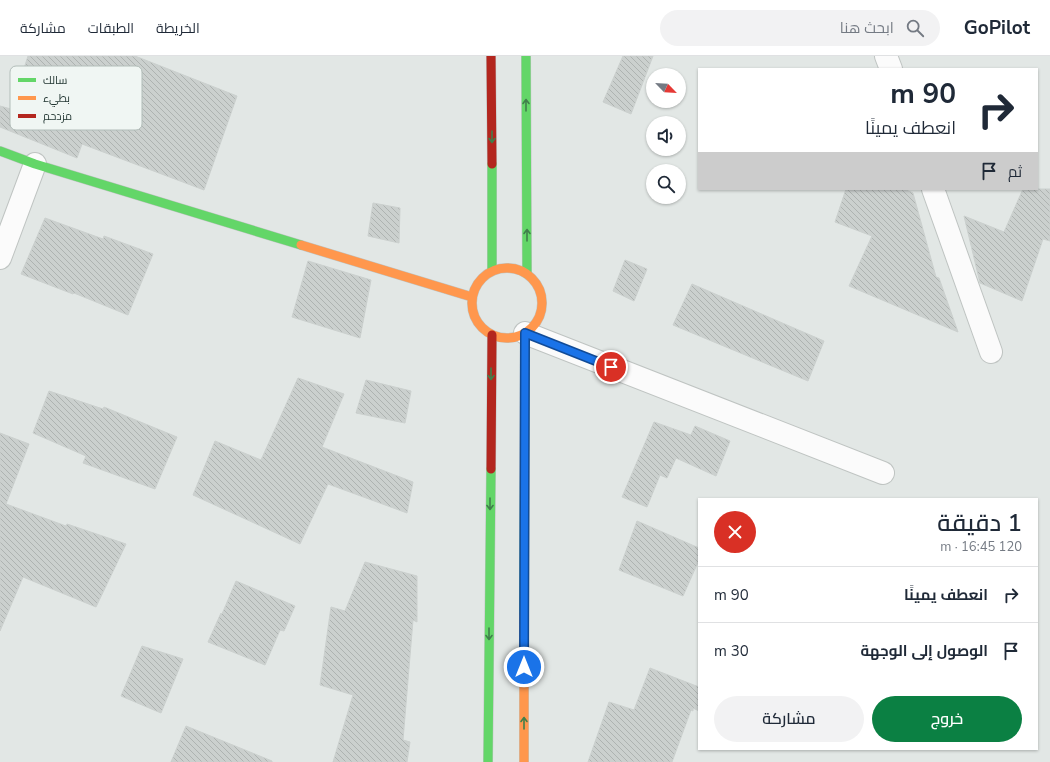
<!DOCTYPE html>
<html lang="ar">
<meta charset="utf-8">
<style>
:root{--surface:#fff;--page:#f2f2f3;--text:#1f2937;--muted:#747a83;--line:#e0e1e3;--accent:#0b8043}
body{margin:0;font-family:"Nunito Sans",Cairo,sans-serif;background:var(--page);color:var(--text);direction:rtl;height:100vh;display:flex;flex-direction:column;font-size:15px;white-space:nowrap}
*{box-sizing:border-box;margin:0}
p{font-size:13px;color:var(--muted)}
.icon{flex:none;width:22px;height:22px;fill:none;stroke:currentColor;stroke-width:2;stroke-linecap:round;stroke-linejoin:round}
.map{position:relative;flex:1;overflow:hidden;direction:ltr}
.side{position:absolute;left:698px;top:442px;width:340px;height:252px;display:flex;flex-direction:column;background:var(--surface);border-radius:0px;box-shadow:0 1px 3px #0004;direction:rtl}
.side>*{flex:none}
.hud{position:absolute;left:698px;top:12px;width:340px;height:122px;border-radius:0px;box-shadow:0 1px 3px #0004;direction:rtl;background:#fff;color:var(--text);overflow:hidden}
.needle{width:26px;rotate:115deg}
.buttons{position:absolute;left:646px;top:12px;display:grid;gap:8px}
.buttons a{display:grid;place-items:center;width:40px;height:40px;border-radius:50%;background:var(--surface);box-shadow:0 1px 3px #0004;font-size:20px}
.pin{position:absolute;display:grid;place-items:center;width:34px;height:34px;color:#fff;margin:-17px;border:2px solid #fff;border-radius:50%;box-shadow:0 1px 4px #0007}
.me{position:absolute;width:44px;margin:-22px;rotate:0deg;stroke-linejoin:round;filter:drop-shadow(0 0 3px #0008)}
.turn{display:flex;align-items:center;gap:14px;height:84px;padding:0 16px;font-size:18px}
.turn .icon{width:52px;height:52px;stroke-width:2.5}
.turn b{display:block;font-size:28px;line-height:34px}
.then{display:flex;align-items:center;height:38px;padding:0 16px;background:#0003;gap:8px;font-size:15px}
.round{display:grid;place-items:center;flex:none;width:42px;height:42px;border-radius:21px;background:var(--page)}
.head{display:flex;align-items:center;justify-content:space-between;height:68px;padding:0 16px}
h1{font-size:24px;font-weight:600;line-height:30px}
.action{display:flex;gap:8px;margin-top:auto;padding:8px 16px}
.action a{flex:1;height:46px;border-radius:24px;background:var(--accent);color:#fff;font-size:16px;font-weight:600;line-height:46px;text-align:center}
.action a+a{background:var(--page);color:var(--text)}
ul{padding:0;list-style:none}
li{display:flex;align-items:center;gap:12px;height:56px;padding:0 16px;border-top:1px solid var(--line)}
li div{flex:1}
li b{display:block;font-size:15px}
li em{font-style:normal}
header{display:flex;align-items:center;gap:24px;box-sizing:border-box;height:56px;padding:0 20px;background:var(--surface);border-bottom:1px solid var(--line)}
header strong{font-size:19px}
nav{display:flex;gap:22px;margin-inline-start:auto;font-size:14px}
.search{width:280px;height:36px;background:var(--page);display:flex;align-items:center;gap:10px;box-sizing:border-box;padding:0 14px;border-radius:22px;color:var(--muted);font-size:15px}
.map>svg:first-child{display:block}
.building{fill:url(#building-back-hatch);stroke:#cbd0ce}
.lines{fill:none;stroke-linecap:round;stroke-linejoin:round}
.street-casing{stroke:#bfc4c2;stroke-width:24}
.fast-casing{stroke:#bfc4c2;stroke-width:10}
.slow-casing{stroke:#bfc4c2;stroke-width:10}
.jam-casing{stroke:#bfc4c2;stroke-width:10}
.street{stroke:#fbfbfb;stroke-width:22}
.fast{stroke:#63d668;stroke-width:9}
.slow{stroke:#ff974d;stroke-width:9}
.jam{stroke:#b3261e;stroke-width:9}
.oneway{stroke:#407f4b}
.route-casing{stroke:#114b97;stroke-width:10}
.route{stroke:#1a73e8;stroke-width:7}
.key{fill:#f0f6f3;stroke:#b2bdb9;stroke-width:1}
.key-label{font-size:11px;fill:#233733}
</style>
<header>
<strong>GoPilot</strong>
<div class="search"><svg class="icon" aria-label="search" viewBox="0 0 24 24"><circle cx="10" cy="10" r="6"/><path d="M15 15l6 6"/></svg>ابحث هنا</div>
<nav><a>الخريطة</a><a>الطبقات</a><a>مشاركة</a></nav>
</header>
<div class="map">
<svg width="1050" height="706" viewBox="0 0 1050 706">
<defs>
<pattern id="building-back-hatch" width="6" height="6" patternUnits="userSpaceOnUse"><rect width="6" height="6" fill="#cbd0ce"/><path d="M-1 5l2 2M0 0l6 6M5-1l2 2" fill="none" stroke="#aeb3b1"/></pattern>
</defs>
<rect width="100%" height="100%" fill="#e2e7e5"/>
<g class="building">
<path d="M28,0H135L237,40L204,134L82,88L77,102L0,71V50L11,53Z"/>
<path d="M623,0H653L631,58L603,46Z"/>
<path d="M846,133H904L913,137L936,221L939,222L958,276L849,230L872,180L835,166Z"/>
<path d="M1023,133H1050V185L1043,183L1022,245L980,227L964,160L1004,176Z"/>
<path d="M373,147L400,152L399,187L368,180Z"/>
<path d="M45,162L103,183L104,180L153,198L128,259L74,237L73,238L21,218Z"/>
<path d="M625,204L647,213L634,245L613,235Z"/>
<path d="M308,205L371,224L360,282L292,261Z"/>
<path d="M692,228L824,285L808,325L673,269Z"/>
<path d="M298,322L344,338L322,391L413,426L407,457L328,428L300,488L193,439L215,385L261,404Z"/>
<path d="M366,324L411,335L405,367L356,357Z"/>
<path d="M49,335L103,353L104,351L177,381L155,433L83,407L86,400L33,377Z"/>
<path d="M654,366L691,379L695,370L730,385L716,420L676,402L667,422L660,419L647,451L622,441Z"/>
<path d="M0,377L29,388L6,448L66,470L67,468L126,488L96,551L23,521L0,575Z"/>
<path d="M637,465L699,492V504L683,540L619,514Z"/>
<path d="M365,506L417,520V566L413,564L403,684L410,686L407,706H333L353,639L320,629L331,551L345,555Z"/>
<path d="M236,525L295,550L284,575L280,574L265,609L208,586L221,557L222,558Z"/>
<path d="M142,590L183,603L161,657L121,640Z"/>
<path d="M650,612L699,631V655L693,652V655L691,654L672,706H588L609,646L634,654Z"/>
<path d="M186,670L272,705V706H171Z"/>
</g>
<g class="lines">
<defs>
<g id="street">
<path d="M886,0L891,13"/>
<path d="M933,133L991,296"/>
<path d="M0,202L35,108"/>
<path d="M525,277L883,417"/>
</g>
<g id="fast">
<path d="M526,0L527,218"/>
<path d="M0,95L35,108L301,189"/>
<path d="M492,108V214"/>
<path d="M524,558L525,277"/>
<path d="M488,706L491,413"/>
</g>
<g id="slow">
<path d="M301,189L472,241"/>
<circle cx="507" cy="247" r="35"/>
<path d="M524,706V558"/>
</g>
<g id="jam">
<path d="M491,0L492,108"/>
<path d="M491,413L492,279"/>
</g>
</defs>
<use href="#street" class="street-casing"/>
<use href="#fast" class="fast-casing"/>
<use href="#slow" class="slow-casing"/>
<use href="#jam" class="jam-casing"/>
<use href="#street" class="street"/>
<use href="#fast" class="fast"/>
<use href="#slow" class="slow"/>
<use href="#jam" class="jam"/>
</g>
<defs><path id="oneway-shaft" d="M-6 0H5M1.5-3L5.5 0L1.5 3" fill="none" stroke-width="1.6" stroke-linecap="round" stroke-linejoin="round"/></defs>
<g class="oneway">
<use href="#oneway-shaft" transform="translate(526 49) rotate(-90)"/>
<use href="#oneway-shaft" transform="translate(492 81) rotate(90)"/>
<use href="#oneway-shaft" transform="translate(527 179) rotate(-90)"/>
<use href="#oneway-shaft" transform="translate(491 318) rotate(90)"/>
<use href="#oneway-shaft" transform="translate(490 448) rotate(90)"/>
<use href="#oneway-shaft" transform="translate(489 578) rotate(90)"/>
<use href="#oneway-shaft" transform="translate(524 667) rotate(-90)"/>
</g>
<g class="lines">
<defs>
<path id="route" d="M524,611L525,277L611,311"/>
</defs>
<use href="#route" class="route-casing"/>
<use href="#route" class="route"/>
</g>
<rect x="10" y="10" width="132" height="64" rx="6" class="key"/>
<rect x="18" y="22" width="18" height="4" fill="#63d668"/>
<rect x="18" y="40" width="18" height="4" fill="#ff974d"/>
<rect x="18" y="58" width="18" height="4" fill="#b3261e"/>
<g class="key-label">
<text x="43" y="28">سالك</text>
<text x="43" y="46">بطيء</text>
<text x="43" y="64">مزدحم</text>
</g>
</svg>
<div class="buttons">
<a><svg class="needle" viewBox="-14 -14 28 28"><path d="M0-13l5 13h-10z" fill="#e53935"/><path d="M0 13l5-13h-10z" fill="#747a83"/></svg></a>
<a><svg class="icon" aria-label="sound" viewBox="0 0 24 24"><path d="M4 9h4l5-4v14l-5-4H4zM17 9q2 3 0 6"/></svg></a>
<a><svg class="icon" aria-label="search" viewBox="0 0 24 24"><circle cx="10" cy="10" r="6"/><path d="M15 15l6 6"/></svg></a>
</div>
<div class="pin" style="left:611px;top:311px;background:#d93025"><svg class="icon" aria-label="arrive" viewBox="0 0 24 24"><path d="M6 21V4h12l-3 4 3 4H6"/></svg></div>
<svg class="me" style="left:524px;top:611px" viewBox="-20 -20 40 40"><circle r="17" fill="#1a73e8" stroke="#fff" stroke-width="3"/><path d="M0-11L8 9 0 5-8 9z" fill="#fff"/></svg>
<div class="hud">
<div class="turn"><svg class="icon" aria-label="right" viewBox="0 0 24 24"><path d="M7 20v-9h11M14 6l5 5-5 5"/></svg><div><b>90 m</b>انعطف يمينًا</div></div>
<div class="then">ثم<svg class="icon" aria-label="arrive" viewBox="0 0 24 24"><path d="M6 21V4h12l-3 4 3 4H6"/></svg></div>
</div>
<section class="side">
<div class="head"><div><h1>1 دقيقة</h1><p>120 m · 16:45</p></div><a class="round" style="background:#d93025;color:#fff"><svg class="icon" aria-label="close" viewBox="0 0 24 24"><path d="M6 6l12 12M18 6L6 18"/></svg></a></div>
<ul>
<li><svg class="icon" aria-label="right" viewBox="0 0 24 24"><path d="M7 20v-9h11M14 6l5 5-5 5"/></svg><div><b>انعطف يمينًا</b></div><em>90 m</em></li>
<li><svg class="icon" aria-label="arrive" viewBox="0 0 24 24"><path d="M6 21V4h12l-3 4 3 4H6"/></svg><div><b>الوصول إلى الوجهة</b></div><em>30 m</em></li>
</ul>
<div class="action"><a>خروج</a><a>مشاركة</a></div>
</section>
</div>
